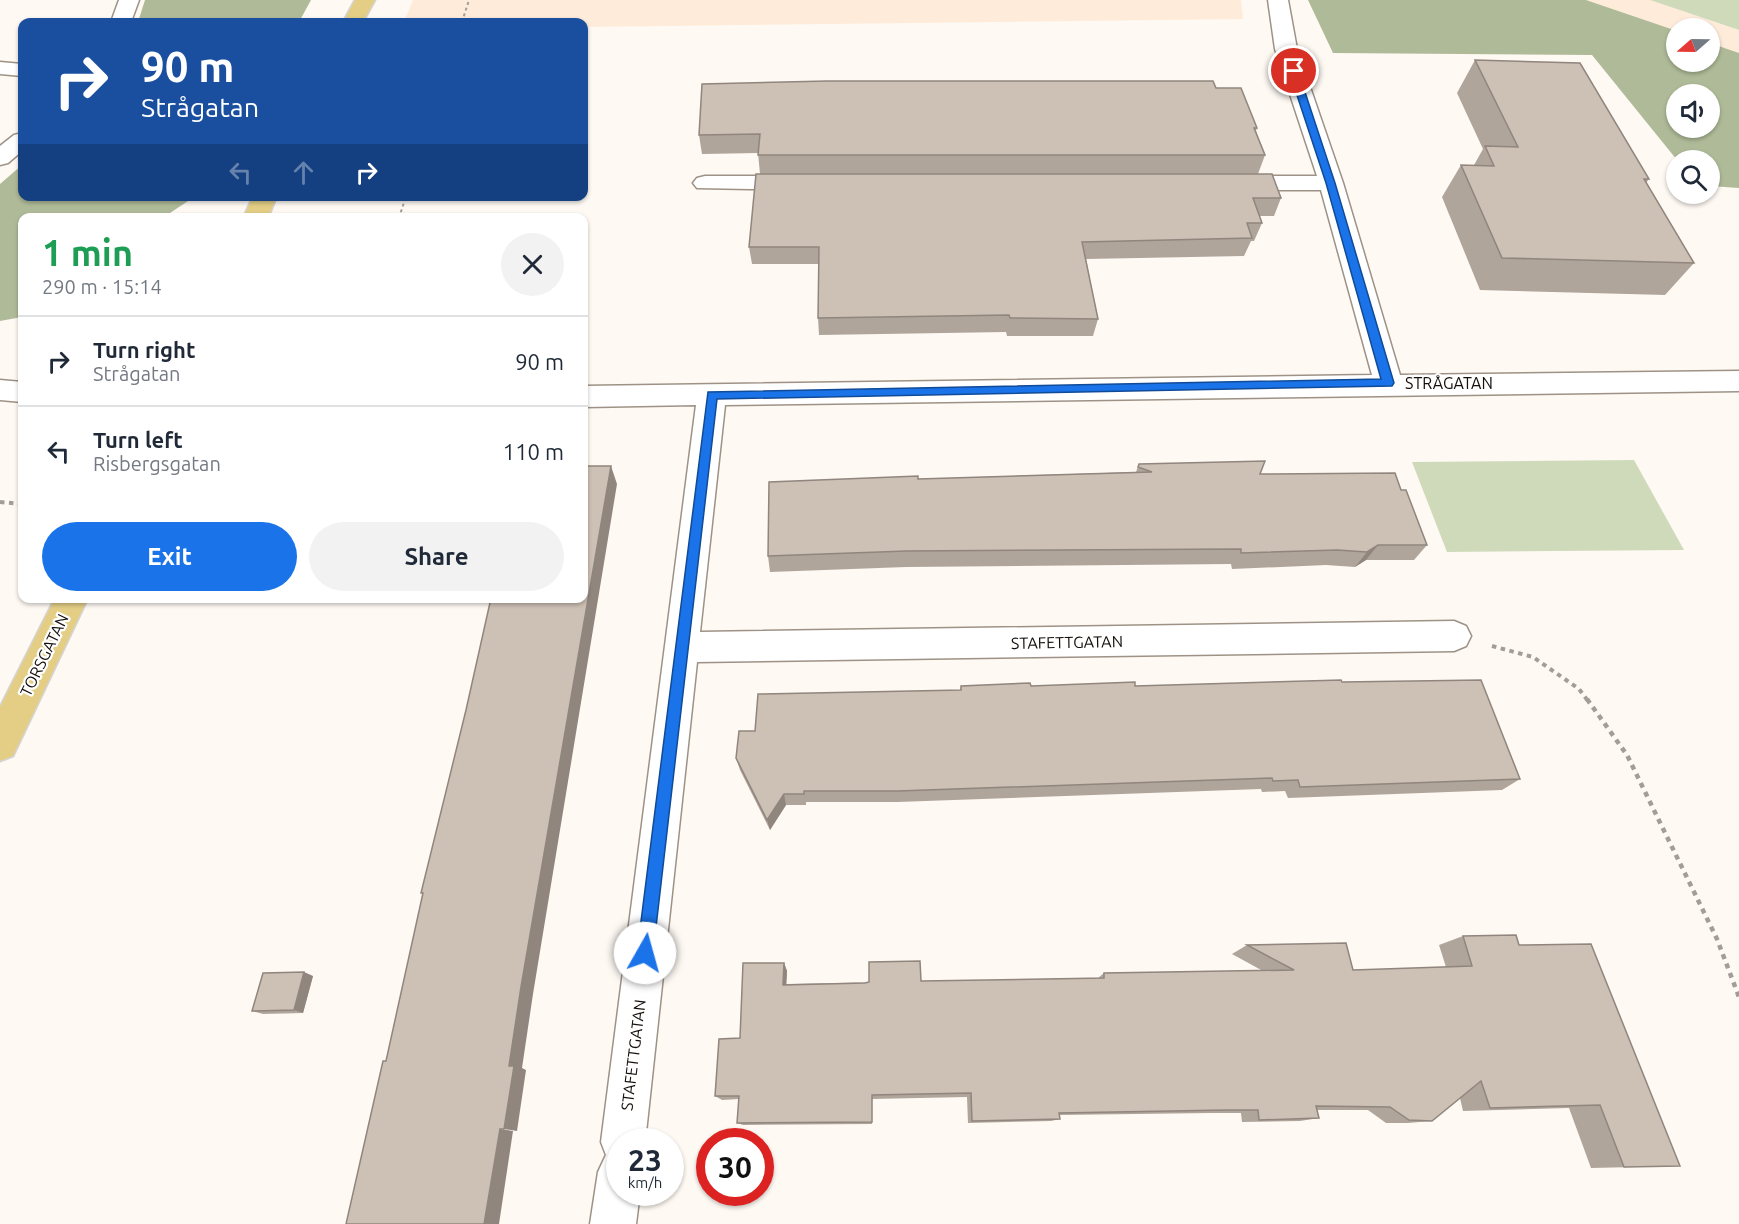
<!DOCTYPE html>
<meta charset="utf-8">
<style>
:root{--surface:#fff;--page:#f2f2f3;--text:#1f2937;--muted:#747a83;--line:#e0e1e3;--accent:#1a73e8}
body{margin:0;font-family:Ubuntu,sans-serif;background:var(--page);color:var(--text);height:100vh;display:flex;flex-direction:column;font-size:22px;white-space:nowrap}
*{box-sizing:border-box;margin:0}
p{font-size:20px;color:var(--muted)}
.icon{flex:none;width:33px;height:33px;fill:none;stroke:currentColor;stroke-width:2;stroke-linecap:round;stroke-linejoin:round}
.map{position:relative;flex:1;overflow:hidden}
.sheet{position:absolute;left:18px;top:213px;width:570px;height:390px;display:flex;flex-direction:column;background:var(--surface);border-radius:12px;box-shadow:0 2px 4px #0004}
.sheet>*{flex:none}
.guide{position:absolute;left:18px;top:18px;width:570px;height:183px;border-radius:12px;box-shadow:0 2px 4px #0004;background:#1a4fa0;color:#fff;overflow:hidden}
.needle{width:39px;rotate:250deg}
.buttons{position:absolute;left:1666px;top:18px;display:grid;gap:12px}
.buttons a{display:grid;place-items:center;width:54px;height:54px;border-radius:50%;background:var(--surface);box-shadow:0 2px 4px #0004;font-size:30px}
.speed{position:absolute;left:606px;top:1128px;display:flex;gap:12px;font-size:30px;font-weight:700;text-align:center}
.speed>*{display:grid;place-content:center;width:78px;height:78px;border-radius:50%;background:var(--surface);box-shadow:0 2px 4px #0004;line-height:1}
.speed small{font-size:15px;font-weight:400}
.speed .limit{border:9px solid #d22;background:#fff;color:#111}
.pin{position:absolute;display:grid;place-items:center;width:51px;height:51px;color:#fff;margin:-26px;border:3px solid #fff;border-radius:50%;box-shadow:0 2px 6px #0007}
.me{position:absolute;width:66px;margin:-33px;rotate:7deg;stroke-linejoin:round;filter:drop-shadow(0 0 4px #0008)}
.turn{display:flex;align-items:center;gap:21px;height:126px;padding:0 24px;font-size:27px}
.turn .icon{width:78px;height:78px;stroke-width:2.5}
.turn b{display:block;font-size:42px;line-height:51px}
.lanes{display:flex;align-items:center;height:57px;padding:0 24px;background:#0003;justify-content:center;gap:30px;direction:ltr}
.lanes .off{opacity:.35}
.round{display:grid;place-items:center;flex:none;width:63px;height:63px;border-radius:32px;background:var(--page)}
.overview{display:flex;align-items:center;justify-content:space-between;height:102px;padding:0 24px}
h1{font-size:36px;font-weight:700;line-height:45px;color:#1e9e55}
.primary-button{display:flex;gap:12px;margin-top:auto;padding:12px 24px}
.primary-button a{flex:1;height:69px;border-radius:36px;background:var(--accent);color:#fff;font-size:24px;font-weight:700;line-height:69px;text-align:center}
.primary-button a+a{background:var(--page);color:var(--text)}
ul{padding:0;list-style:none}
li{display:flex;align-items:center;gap:18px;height:90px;padding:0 24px;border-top:2px solid var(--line)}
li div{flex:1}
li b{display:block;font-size:22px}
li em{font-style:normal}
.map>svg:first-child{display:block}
.built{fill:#ffebd9}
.green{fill:#cfdabb}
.forest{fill:#afbb98;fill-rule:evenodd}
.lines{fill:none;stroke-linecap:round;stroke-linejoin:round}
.minor-casing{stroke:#9e9286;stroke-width:3}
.major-casing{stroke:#d5d4d3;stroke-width:3}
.path-far2{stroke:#a29d98;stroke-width:2;stroke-dasharray:3 3;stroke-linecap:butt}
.path-far1{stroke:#a29d98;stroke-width:4;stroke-dasharray:4.5 4.5;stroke-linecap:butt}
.path{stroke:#a29d98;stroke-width:4.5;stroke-dasharray:5 5;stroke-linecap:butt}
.minor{fill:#fff;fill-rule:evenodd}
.major{fill:#e4ce86;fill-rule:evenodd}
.wall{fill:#b0a59b}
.shaded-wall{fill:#90867e}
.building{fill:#cdc0b4;stroke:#90867e;stroke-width:1.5}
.route{fill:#1a73e8;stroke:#114b97;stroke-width:1.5}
.labels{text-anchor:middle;stroke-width:4.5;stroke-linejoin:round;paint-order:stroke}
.street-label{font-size:16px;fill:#140f0b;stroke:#fff}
</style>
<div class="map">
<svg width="1739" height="1224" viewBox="0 0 1739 1224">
<rect width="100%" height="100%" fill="#fef9f3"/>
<g class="built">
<path d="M413,0H1241L1243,19L584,27V22H404Z"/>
<path d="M1586,0H1650L1739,30V53L1710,43V28H1677V31Z"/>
</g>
<g class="green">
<path d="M1650,0H1739V30Z"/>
<path d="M1634,460L1684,550L1447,552L1412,462Z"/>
</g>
<g class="forest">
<path d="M145,0H311L299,22H138Z"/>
<path d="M1308,0H1586L1677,31V62H1710V43L1739,53V188L1710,186V160H1677L1592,55L1333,53ZM1677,94H1710V128H1677Z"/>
<path d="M22,165V196L194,197L164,217L22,218V317L0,321V184Z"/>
</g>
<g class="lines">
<defs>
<g id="minor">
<path d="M119,0H139L131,22H111Z"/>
<path d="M1268,0H1288L1297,49L1343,183L1400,375L1739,371V391L725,405L700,632L1454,621L1466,626L1471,636L1466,646L1454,651L697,662L645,1142H620V1192H640L636,1224H590L598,1172L606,1155L601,1142L696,405L584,407V386L1372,375L1321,190H1230L1222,188L1218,183L1222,178L1230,176H1317L1275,49Z"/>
<path d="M0,62L22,64V76L0,74Z"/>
<path d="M22,133V151L8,163L0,165V146L14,135Z"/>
<path d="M705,176H801L809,178L813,183L809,188L801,190L697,188L693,183L697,178Z"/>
<path d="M0,380L22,382V402L0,400Z"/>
</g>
<g id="major">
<path d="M355,0H375L363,22H343Z"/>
<path d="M253,196H277L268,218H243Z"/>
<path d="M55,598H88L13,756L0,761V707Z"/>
</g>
</defs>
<use href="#minor" class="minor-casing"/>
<use href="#major" class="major-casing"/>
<g class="path-far2">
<path d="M462,22L469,0"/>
<path d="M399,218L406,196"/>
</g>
<g class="path-far1">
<path d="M0,502L22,504"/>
<path d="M1492,646L1533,657L1579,689L1588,701"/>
</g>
<path class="path" d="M1587,699L1627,755L1717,939L1739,997"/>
<use href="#minor" class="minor"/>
<use href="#major" class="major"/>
</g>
<g class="wall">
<path d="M1475,60L1649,179L1646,183L1694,263L1665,295L1480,290L1442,197L1461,165H1474L1483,149L1457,93Z"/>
<path d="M1216,88L1257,128L1256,131L1265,155L1258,174H760L758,153L702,154L699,135Z"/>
<path d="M756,174L1281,198L1274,216H1259L1262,223L1254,241H1251L1244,256L1086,259L1098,319L1093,336H1007L1006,332L819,335L818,318L819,264H752L749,247Z"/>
<path d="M1139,464L1260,474L1401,490L1427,545L1414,560H1366L1355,567L1326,565L1232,569L1231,564L906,567L770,572L768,556L918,479L1136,472Z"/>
<path d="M1342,682L1520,779L1502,790L1288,798L1285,791L1262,792L1261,789L897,802H806V805H786L770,830L740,770L736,758L755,731L960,690L961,686H1135Z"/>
<path d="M1463,936L1519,945L1680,1166L1591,1168L1569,1108L1463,1111L1460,1098L1432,1121L1408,1123H1386L1368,1110H1317L1319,1118L1300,1121L1242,1122L1241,1113H1211L1059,1115L1060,1119L1051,1121L968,1123L967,1097L872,1099V1124L743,1125L737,1123L739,1099L722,1100L715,1096L740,1038L784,963L787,971L786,984L1098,978L1104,973L1263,971L1232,954L1247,945L1353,970L1446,967L1439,945Z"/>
<path d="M313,976L303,1013L263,1014L252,1011Z"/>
</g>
<g class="shaded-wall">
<path d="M611,466L617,484L533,994L522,1068L526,1070L517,1131L504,1129L509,1066L521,987Z"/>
<path d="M1378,545L1366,560L1355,567L1367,552Z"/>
<path d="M784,794L786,805L770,830L767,820Z"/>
<path d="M784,963L787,971L786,992L783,985Z"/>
<path d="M304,972L313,976L303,1013L294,1010Z"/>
<path d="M500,1129L513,1131L499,1224H484Z"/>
</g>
<g class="building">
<path d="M1475,60L1580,63L1649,179H1644L1694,263L1502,258L1461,165L1494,166L1485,146L1518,147Z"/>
<path d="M827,81H1213L1216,88H1241L1257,128H1254L1265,155H758L760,134L699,135L702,84Z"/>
<path d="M756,174H1272L1281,198H1253L1262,223H1247L1252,238L1082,242L1098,319L1010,318L1009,315L818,318L819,247H749Z"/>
<path d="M1265,461L1260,474L1395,473L1401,490H1406L1427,545H1378L1367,552L1337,550L1241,553V549L907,551L768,556L769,482L918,476V479L1152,472L1138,467L1139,464Z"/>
<path d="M584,466H611L521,987L509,1066H514L504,1129H500L484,1224H346L383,1061H386L423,893H421L466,710L491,598H584Z"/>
<path d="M1341,680L1342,682L1481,680L1520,779L1300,787L1298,780L1273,781L1272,778L898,791H804V794H784L767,820L736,758L739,731H755L758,694L961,690V686L1030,683L1031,686L1135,682V686Z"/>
<path d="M1516,935L1519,945L1591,944L1680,1166L1624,1167L1600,1105L1490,1108L1481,1081L1432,1121L1409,1120L1390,1107L1316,1106L1319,1118L1259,1120L1258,1110H1227L1059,1113L1060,1119L972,1121L971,1093L872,1095V1122L737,1123L739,1096H715L719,1039L740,1038L743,963H784L783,985L865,983L869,982V962L920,961L921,981L1104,978V973L1294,970L1247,945L1346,943L1353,970L1472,966L1463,936Z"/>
<path d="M304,972L294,1010L252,1011L263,973Z"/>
</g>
<path class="route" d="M1294,68L1298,71L1335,183L1394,383L1392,386L717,399L653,953L651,959L645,961L639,959L637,953L708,392L1381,379L1326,183L1289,71Z"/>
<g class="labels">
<g class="street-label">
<text x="1449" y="389">STRÅGATAN</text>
<text transform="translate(1067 642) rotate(-1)" y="6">STAFETTGATAN</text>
<text transform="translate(44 655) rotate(-64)" y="6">TORSGATAN</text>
<text transform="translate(633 1055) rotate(-83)" y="6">STAFETTGATAN</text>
</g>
</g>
</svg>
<div class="buttons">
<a><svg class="needle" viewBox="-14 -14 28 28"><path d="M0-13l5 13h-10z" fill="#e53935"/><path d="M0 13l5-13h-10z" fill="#747a83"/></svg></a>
<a><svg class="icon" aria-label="sound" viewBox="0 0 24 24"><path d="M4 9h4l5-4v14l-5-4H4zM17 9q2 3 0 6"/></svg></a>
<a><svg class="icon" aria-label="search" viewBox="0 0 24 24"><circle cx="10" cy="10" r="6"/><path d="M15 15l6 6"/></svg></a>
</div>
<div class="speed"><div>23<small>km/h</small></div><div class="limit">30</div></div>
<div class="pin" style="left:1294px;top:71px;background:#d93025"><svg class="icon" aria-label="arrive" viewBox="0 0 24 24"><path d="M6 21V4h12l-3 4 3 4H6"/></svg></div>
<svg class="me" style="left:645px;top:953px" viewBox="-20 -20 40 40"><circle r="19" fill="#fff"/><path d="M0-13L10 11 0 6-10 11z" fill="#1a73e8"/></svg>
<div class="guide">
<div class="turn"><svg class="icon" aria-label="right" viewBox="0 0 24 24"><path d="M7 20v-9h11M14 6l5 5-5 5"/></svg><div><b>90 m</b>Strågatan</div></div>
<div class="lanes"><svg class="icon off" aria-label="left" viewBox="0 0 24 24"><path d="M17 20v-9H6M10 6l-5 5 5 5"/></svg><svg class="icon off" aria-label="ahead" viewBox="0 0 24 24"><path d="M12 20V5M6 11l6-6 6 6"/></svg><svg class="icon" aria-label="right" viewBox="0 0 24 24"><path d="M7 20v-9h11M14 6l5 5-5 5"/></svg></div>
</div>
<section class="sheet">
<div class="overview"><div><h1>1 min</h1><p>290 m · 15:14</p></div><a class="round"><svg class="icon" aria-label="close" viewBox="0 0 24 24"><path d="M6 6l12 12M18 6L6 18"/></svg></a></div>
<ul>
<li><svg class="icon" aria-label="right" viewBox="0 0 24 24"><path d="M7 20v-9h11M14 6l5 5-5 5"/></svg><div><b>Turn right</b><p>Strågatan</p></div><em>90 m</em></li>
<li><svg class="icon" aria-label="left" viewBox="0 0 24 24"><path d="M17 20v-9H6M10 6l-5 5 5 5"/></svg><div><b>Turn left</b><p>Risbergsgatan</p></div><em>110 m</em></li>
</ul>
<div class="primary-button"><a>Exit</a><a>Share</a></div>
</section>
</div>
